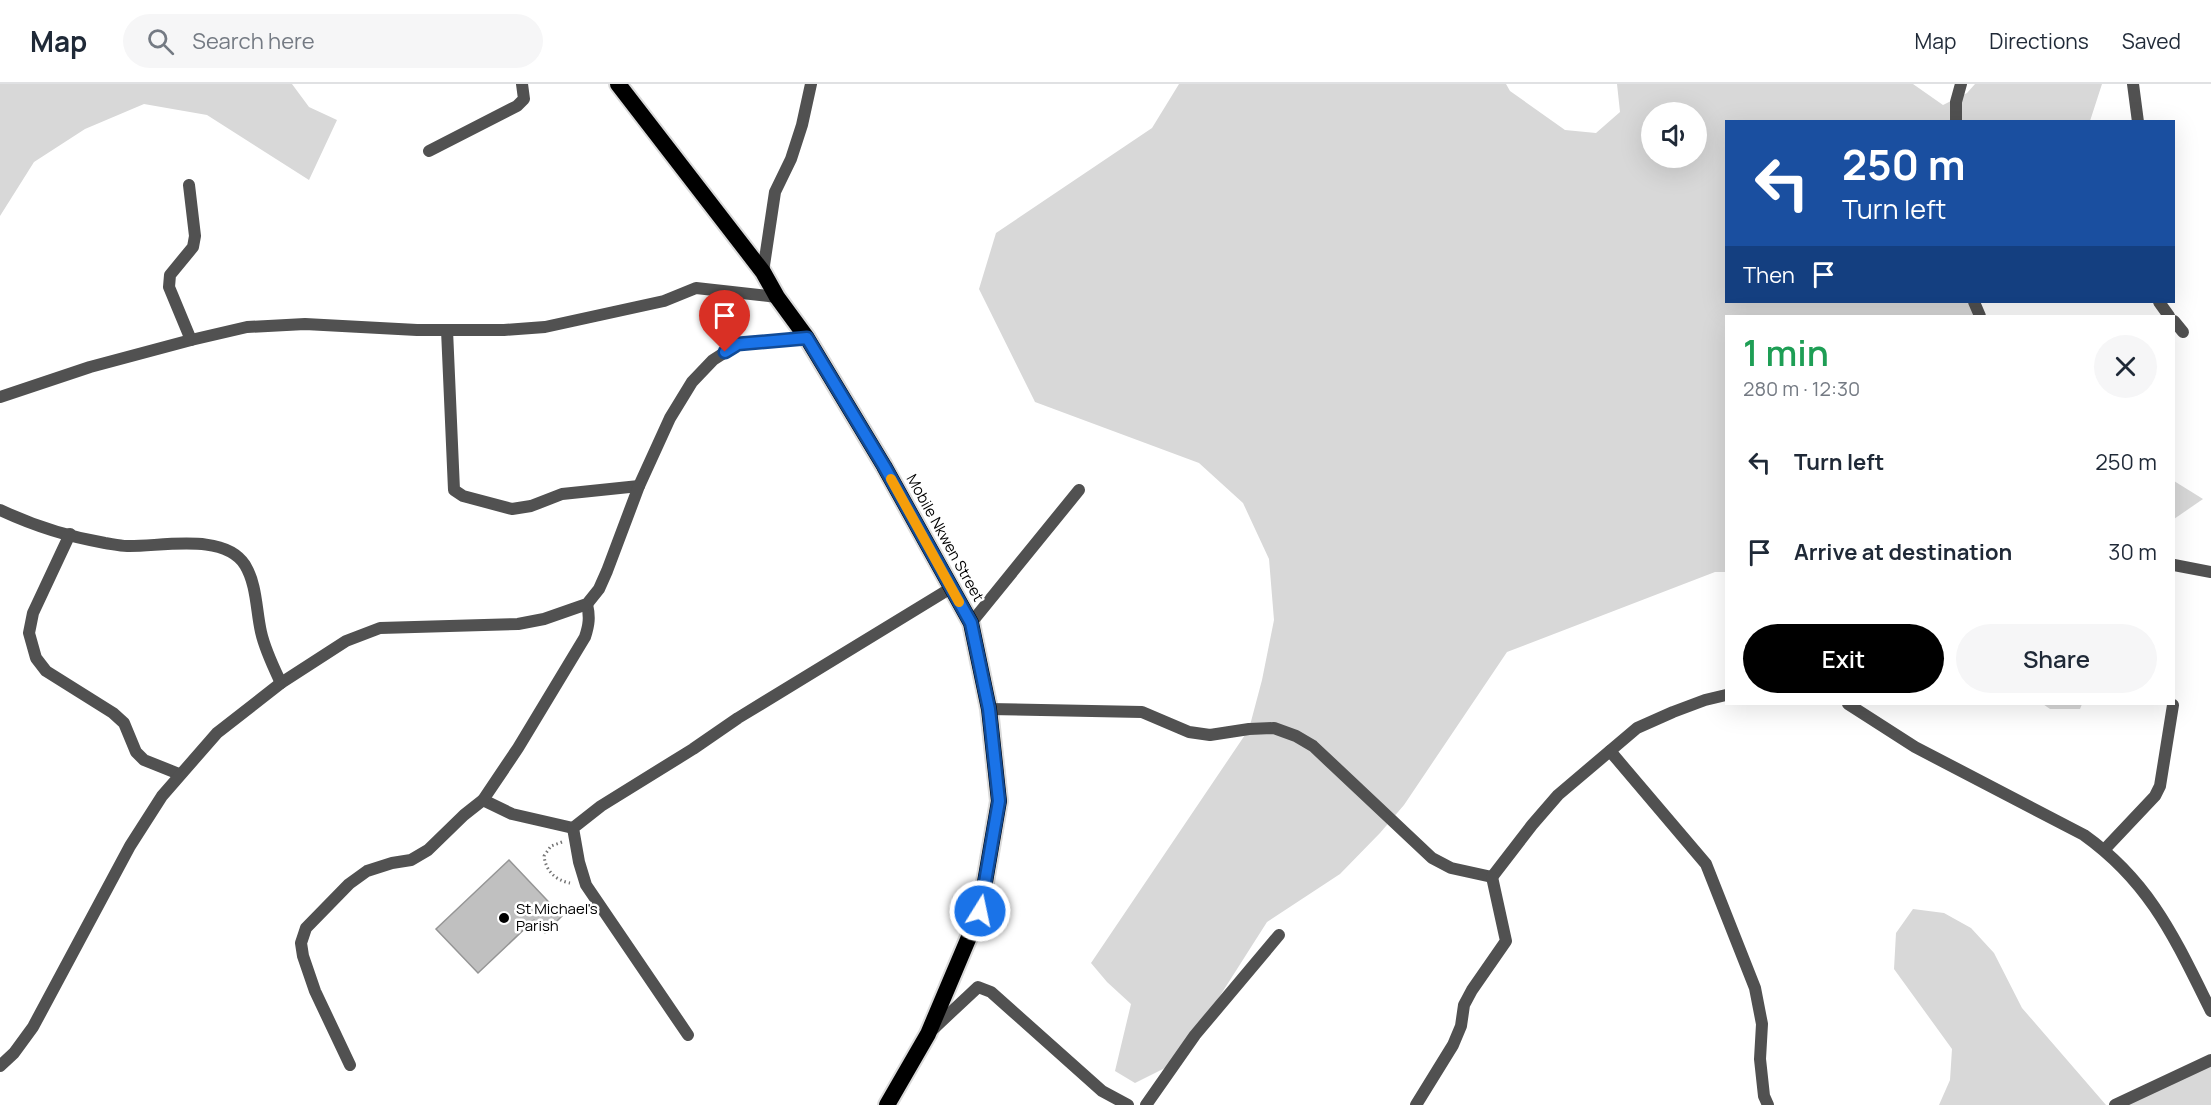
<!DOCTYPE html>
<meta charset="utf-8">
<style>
:root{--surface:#fff;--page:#f6f6f7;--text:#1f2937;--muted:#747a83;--line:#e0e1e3;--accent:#000}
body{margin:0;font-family:Manrope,sans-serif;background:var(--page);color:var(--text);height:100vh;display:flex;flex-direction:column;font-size:22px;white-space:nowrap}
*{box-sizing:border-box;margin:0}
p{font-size:20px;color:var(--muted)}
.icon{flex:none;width:33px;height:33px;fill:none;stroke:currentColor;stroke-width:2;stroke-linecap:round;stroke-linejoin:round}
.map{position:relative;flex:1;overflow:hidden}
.side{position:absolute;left:1725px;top:231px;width:450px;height:390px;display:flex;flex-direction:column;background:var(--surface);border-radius:0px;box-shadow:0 6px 24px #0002}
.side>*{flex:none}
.hud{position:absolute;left:1725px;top:36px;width:450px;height:183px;border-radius:0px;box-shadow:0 6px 24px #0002;background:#1a4fa0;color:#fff;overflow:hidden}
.buttons{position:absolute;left:1641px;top:18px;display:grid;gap:12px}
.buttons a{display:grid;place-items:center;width:66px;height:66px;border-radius:50%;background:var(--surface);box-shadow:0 6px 24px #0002;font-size:30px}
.pin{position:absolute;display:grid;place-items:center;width:51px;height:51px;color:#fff;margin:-62px -26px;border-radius:50% 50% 50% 0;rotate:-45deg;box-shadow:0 0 6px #0007}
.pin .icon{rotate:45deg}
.me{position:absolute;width:66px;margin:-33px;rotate:10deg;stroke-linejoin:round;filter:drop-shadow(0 0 4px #0008)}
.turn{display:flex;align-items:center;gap:21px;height:126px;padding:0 18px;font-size:27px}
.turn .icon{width:78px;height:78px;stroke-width:2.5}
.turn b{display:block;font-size:42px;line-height:51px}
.then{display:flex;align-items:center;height:57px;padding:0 18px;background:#0003;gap:12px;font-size:22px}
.round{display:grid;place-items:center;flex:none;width:63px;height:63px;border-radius:32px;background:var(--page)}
.headline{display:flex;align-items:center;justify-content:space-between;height:102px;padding:0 18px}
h1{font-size:36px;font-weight:600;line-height:45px;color:#1e9e55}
.primary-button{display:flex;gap:12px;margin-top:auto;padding:12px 18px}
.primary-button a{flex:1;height:69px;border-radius:36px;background:var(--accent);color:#fff;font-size:24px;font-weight:600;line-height:69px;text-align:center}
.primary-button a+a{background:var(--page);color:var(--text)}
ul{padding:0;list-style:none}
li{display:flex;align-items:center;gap:18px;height:90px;padding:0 18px}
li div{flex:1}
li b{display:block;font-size:22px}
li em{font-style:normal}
header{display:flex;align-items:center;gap:36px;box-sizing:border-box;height:84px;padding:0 30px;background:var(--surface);border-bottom:2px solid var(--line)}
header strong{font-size:28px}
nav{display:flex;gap:33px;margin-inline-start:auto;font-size:21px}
.search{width:420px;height:54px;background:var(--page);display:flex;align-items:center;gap:15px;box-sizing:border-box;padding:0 21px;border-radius:33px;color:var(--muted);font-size:22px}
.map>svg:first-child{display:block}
.green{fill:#d8d8d8;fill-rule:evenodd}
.building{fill:#c0c0c0;stroke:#959595;stroke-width:1.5}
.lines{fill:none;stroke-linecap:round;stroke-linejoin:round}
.trunk-casing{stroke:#dbdbdb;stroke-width:20}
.path{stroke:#737373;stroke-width:3;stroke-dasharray:1.5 3;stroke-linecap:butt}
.minor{stroke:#515151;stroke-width:12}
.tertiary{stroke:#515151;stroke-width:12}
.trunk{stroke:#000;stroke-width:16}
.route-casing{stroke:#114b97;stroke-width:15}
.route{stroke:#1a73e8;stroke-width:10}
.slow{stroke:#f59e0b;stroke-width:10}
.poi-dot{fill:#000;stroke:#fff;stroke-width:2}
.labels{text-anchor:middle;stroke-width:5;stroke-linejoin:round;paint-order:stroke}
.street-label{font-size:15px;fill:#000;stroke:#fff}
.poi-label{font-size:15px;fill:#000;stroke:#fff;text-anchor:start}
</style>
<header>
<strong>Map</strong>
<div class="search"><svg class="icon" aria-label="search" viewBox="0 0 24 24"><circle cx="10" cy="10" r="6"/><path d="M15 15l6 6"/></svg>Search here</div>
<nav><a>Map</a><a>Directions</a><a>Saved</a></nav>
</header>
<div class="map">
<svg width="2211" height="1021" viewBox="0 0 2211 1021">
<rect width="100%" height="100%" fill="#fff"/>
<g class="green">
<path d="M0,0H292L309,23L337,36L309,96L207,31L144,20L85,45L34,78L0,132Z"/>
<path d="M1179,0H1506L1510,7L1565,46L1596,49L1620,28L1617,0H1913L1943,21L1967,9L1975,0H2102L2090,37L1726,38V218H1974L1980,232H1726V488H1715L1507,568L1404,721L1380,749L1340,790L1267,838L1195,951L1175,979L1135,999L1115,987L1131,920L1107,898L1091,879L1249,645L1262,596L1274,536L1269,475L1243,419L1199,379L1035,318L979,205L996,149L1152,44ZM1652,28H1696V74H1652Z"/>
<path d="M2174,397L2203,415L2174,435Z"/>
<path d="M2043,620H2082L2080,625H2050Z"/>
<path d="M1913,825L1944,829L1971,844L1994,869L2022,924L2106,1021H1939L1950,996L1952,965L1894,885L1896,849Z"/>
<path d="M2211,976V1021H2115Z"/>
</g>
<path class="building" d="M509,776L562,832L545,849L534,836L478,889L436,845Z"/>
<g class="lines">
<defs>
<path id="trunk" d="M618,0L763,188L777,213L807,254L884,382L971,539L989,625L999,717L980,827L928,950L887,1021"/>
</defs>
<use href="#trunk" class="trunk-casing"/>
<path class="path" d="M562,758L551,762L544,772C546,787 555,796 570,799"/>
<g class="minor">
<path d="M2133,0L2138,38"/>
<path d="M1956,38V18L1961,0"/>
<path d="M429,67L517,22L524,15L522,0"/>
<path d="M189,101L195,152L193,163L170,191L169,203L191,256"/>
<path d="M763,188L775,108L791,75L802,41L811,0"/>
<path d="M1974,218L1980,232"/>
<path d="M2159,218L2169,232"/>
<path d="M2174,237L2183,248"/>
<path d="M447,246L454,406L463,412L512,425L531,422L562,410L639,402"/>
<path d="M0,313L90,283L191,256L247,243L305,240L417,246H504L545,243L664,217L696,204L777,213"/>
<path d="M0,426C32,441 69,453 105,459C112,460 120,462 127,462C160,463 224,448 245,481C257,501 256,526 261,548C265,566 273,582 281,599"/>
<path d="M70,450L33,529L29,549L36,574L46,587L113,629L124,639L136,668L144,676L179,690"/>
<path d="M2174,481L2211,488"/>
<path d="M971,539L1079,406"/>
<path d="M1848,620L1915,663L2084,751C2151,799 2175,855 2211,927"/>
<path d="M989,625L1142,628L1189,648L1210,651L1249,645L1274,644L1296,652L1313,662L1432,774L1451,784L1492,793"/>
<path d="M1610,667L1706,780L1755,904L1762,940L1760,975L1764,1012L1768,1021"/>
<path d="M483,716L512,730L573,744"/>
<path d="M2104,766L2155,712L2160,702L2173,621"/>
<path d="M1492,793L1532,741L1558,711L1637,644L1673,628L1705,616L1726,611"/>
<path d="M931,947L978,903L991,908L1102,1007L1128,1021"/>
<path d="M688,951L586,801L579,778L573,744L601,722L693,665L738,634L951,504"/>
<path d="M350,981L315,907L303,872L301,859L306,844L349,800L367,787L392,779L411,776L428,766L464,731L483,716L518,664L585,553C589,541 590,533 587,520"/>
<path d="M0,982L14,969L33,943L130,762L162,712L217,649L281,599L346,557L380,544L518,540L544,535L587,520L599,505L607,487L639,402L670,334L692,298L713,276L738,260L807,254"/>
<path d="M1146,1021L1195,951L1279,851"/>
<path d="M1416,1021L1453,961L1461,942L1464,921L1472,906L1506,857L1492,793"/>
</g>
<path class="tertiary" d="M2115,1021L2211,976"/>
<use href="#trunk" class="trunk"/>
</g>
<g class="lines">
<defs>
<path id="route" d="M725,268L738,260L807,254L884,382L971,539L989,625L999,717L980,827"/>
</defs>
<use href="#route" class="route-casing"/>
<use href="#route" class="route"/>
<path class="slow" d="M891,395L959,518"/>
</g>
<circle class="poi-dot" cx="504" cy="834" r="6"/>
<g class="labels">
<g class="street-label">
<text transform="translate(945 454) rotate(61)" y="5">Mobile Nkwen Street</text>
</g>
<g class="poi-label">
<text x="516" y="830">St Michael's<tspan x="516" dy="17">Parish</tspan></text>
</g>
</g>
</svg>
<div class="buttons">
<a><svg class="icon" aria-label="sound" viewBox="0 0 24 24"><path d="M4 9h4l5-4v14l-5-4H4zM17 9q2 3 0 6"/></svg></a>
</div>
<div class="pin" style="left:725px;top:268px;background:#d93025"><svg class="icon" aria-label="arrive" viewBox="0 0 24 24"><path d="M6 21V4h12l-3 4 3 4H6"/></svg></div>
<svg class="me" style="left:980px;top:827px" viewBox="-20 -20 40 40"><circle r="17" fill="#1a73e8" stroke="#fff" stroke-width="3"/><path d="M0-11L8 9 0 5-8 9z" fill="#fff"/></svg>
<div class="hud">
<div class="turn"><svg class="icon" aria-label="left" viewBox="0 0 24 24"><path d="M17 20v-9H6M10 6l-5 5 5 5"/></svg><div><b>250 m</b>Turn left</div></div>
<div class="then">Then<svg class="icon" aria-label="arrive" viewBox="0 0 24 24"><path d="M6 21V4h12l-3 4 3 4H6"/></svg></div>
</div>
<section class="side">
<div class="headline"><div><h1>1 min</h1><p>280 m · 12:30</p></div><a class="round"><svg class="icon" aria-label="close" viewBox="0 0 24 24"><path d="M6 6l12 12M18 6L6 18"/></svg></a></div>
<ul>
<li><svg class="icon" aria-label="left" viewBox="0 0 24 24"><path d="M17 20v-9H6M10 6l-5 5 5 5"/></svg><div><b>Turn left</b></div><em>250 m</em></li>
<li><svg class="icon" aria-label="arrive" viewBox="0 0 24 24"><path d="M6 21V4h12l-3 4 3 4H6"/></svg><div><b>Arrive at destination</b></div><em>30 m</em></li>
</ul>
<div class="primary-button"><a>Exit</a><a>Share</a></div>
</section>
</div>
